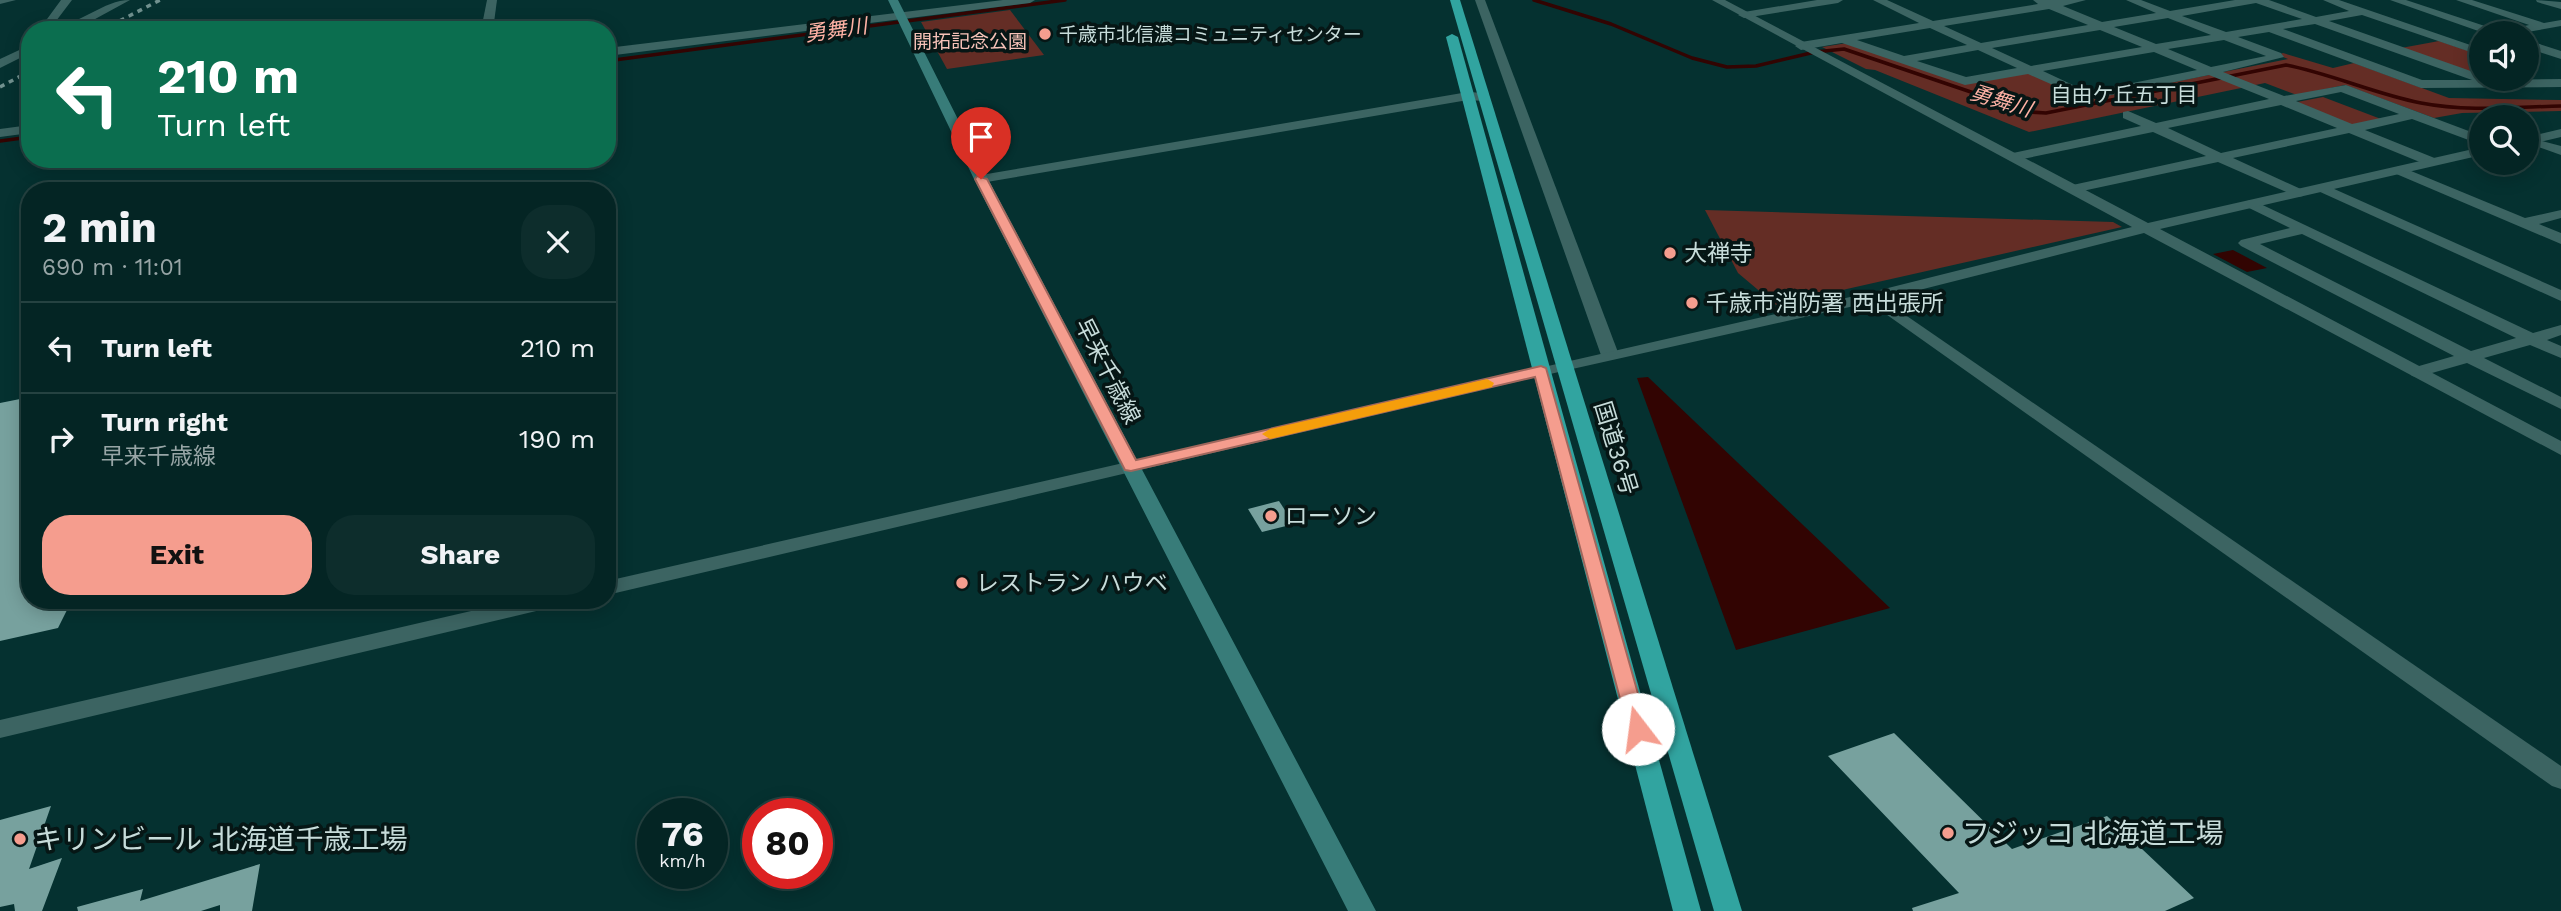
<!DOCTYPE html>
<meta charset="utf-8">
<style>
:root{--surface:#042524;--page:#0d2d2c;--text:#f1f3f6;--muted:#97a5a6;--line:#254241;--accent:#f59d8e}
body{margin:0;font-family:"Work Sans","Noto Sans JP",sans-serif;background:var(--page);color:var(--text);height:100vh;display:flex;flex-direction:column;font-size:26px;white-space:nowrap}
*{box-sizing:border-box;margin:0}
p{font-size:23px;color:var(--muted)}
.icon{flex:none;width:38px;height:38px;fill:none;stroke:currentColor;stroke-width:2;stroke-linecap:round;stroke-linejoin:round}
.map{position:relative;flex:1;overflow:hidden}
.drawer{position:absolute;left:21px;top:182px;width:595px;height:427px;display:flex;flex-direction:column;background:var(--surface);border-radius:28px;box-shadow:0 4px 18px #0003,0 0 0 2px var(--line)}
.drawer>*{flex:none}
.guide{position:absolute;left:21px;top:21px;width:595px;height:147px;border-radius:28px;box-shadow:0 4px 18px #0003,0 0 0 2px var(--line);background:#0b6e4f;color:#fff;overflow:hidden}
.fabs{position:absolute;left:2469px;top:21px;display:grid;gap:14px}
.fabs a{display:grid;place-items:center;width:70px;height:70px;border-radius:50%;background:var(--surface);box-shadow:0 4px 18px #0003,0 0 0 2px var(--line);font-size:35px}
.speed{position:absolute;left:637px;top:798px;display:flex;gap:14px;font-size:35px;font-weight:700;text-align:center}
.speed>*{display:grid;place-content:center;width:91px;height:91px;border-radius:50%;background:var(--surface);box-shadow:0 4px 18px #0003,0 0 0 2px var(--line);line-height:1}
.speed small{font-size:18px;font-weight:400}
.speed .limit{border:10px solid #d22;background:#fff;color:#111}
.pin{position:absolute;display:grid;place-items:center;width:60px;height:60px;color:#fff;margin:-72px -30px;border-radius:50% 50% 50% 0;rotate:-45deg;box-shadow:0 0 7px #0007}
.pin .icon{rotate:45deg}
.me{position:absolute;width:77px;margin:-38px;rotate:345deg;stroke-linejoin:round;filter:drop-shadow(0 0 5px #0008)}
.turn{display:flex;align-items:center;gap:24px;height:147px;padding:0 21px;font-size:32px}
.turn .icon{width:91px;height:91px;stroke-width:2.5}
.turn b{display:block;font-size:49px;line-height:60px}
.round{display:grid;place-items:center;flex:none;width:74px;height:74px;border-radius:28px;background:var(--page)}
.summary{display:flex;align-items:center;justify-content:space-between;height:119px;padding:0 21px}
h1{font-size:42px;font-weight:700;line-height:52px}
.action{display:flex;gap:14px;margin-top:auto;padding:14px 21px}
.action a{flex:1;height:80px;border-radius:28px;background:var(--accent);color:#111;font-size:28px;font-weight:700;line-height:80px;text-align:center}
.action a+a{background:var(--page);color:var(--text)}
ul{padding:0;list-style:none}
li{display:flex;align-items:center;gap:21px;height:91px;padding:0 21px;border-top:2px solid var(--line)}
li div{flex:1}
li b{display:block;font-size:26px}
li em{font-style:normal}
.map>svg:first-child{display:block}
.green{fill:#642d25}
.water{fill:#320402}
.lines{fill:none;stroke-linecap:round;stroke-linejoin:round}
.stream{stroke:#320402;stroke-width:3.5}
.building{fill:#77a19e}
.minor{fill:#3c6462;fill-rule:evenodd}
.tertiary{fill:#3c6462;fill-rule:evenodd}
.secondary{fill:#387c79;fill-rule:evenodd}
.trunk{fill:#31a4a0;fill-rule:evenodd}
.rail{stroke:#71918f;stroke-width:3.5;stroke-dasharray:5 5;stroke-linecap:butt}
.route{fill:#f59d8e;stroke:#9f665c;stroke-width:2}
.slow{fill:#f59e0b}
.poi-dot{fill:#f59d8e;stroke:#061615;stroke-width:2.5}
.labels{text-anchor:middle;stroke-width:7;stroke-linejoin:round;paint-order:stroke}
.far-poi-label{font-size:19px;fill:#c7dcda;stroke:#061615;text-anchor:start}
.far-park-label{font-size:19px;fill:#f5c1b7;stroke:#061615}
.far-water-label{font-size:21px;font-style:italic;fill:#ffb2a5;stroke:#061615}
.far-neighbourhood-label{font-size:21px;fill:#c7dcda;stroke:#061615}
.poi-label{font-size:23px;fill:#c7dcda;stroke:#061615;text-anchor:start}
.street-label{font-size:23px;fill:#c7dcda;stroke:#061615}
.near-poi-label{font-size:28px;fill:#c7dcda;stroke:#061615;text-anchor:start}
</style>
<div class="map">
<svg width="2561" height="911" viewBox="0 0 2561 911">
<rect width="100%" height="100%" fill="#053130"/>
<g class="green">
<path d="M1010,10L1044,55L947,69L921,22Z"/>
<path d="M2439,41L2481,55V77L2401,48Z"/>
<path d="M1847,43L1966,83L2031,73L2089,99L2288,59L2278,55L2283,53L2333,68L2354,63L2449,98L2561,100V111L2462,113L2434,118L2345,85L2297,95L2265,83L2029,132L1875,70L1866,69L1822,47Z"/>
<path d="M2323,97L2381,119L2348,126L2292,103Z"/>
<path d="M1705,210L2113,222L2122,227L1776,305L1738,273Z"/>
</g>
<g class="water">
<path d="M2233,250L2267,268L2247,272L2213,254Z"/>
<path d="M1648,377L1890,608L1736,650L1637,378Z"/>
</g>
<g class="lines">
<g class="stream">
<path d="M1534,0L1611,24L1692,58L1727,67L1756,66L1815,52L1844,49L2030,112L2046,113L2286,65C2332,74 2375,94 2421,103C2467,112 2515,107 2561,106"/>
<path d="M607,61L1065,0"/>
<path d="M0,141L30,137"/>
</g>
</g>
<g class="building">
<path d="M30,397V600H72L58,628L0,641V403Z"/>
<path d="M1279,501L1294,524L1262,532L1248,509Z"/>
<path d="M1894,733L2012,849L2107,816L2194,898L2165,911H1913L1912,908L1959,893L1828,756Z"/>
<path d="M51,806L29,869L62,858L42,911H15L14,904L0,907V820Z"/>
<path d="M260,864L252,911H220V905L201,911H78L77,907L143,889L140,901Z"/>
</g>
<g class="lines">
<g class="minor">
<path d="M487,0H497L493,30H481Z"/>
<path d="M1475,0H1485L1619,355L1616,359H1604L1601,355Z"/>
<path d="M1817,0H1843L1838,3L1744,18L1738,15L1744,12Z"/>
<path d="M1873,0H1887L1933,21L2038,4L2033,0H2086L2063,6L2102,22L2156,13L2126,0H2141L2170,11L2235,0H2269L2316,17L2349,11L2323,0H2339L2482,49V56L2362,15L2329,21L2482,75L2483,80L2561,79V87L2421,88L2269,32L2238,37L2281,53L2284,57L2223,72L2284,96L2346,85L2482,136V145L2412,119L2365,130L2437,159V165H2427L2349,133L2233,158L2303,190L2305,193L2303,196L2298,197L2218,162L2073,193L2066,189L2068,186L2206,156L2153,132L2013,161L2006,157L2013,153L2141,126L2123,118V112L2128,111L2156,123L2269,99L2209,75L2087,100L2028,74L1965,85L1842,43L1801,50L1795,46L1801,42L1919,23ZM2256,3L2302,19L2226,32L2182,16ZM2049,9L2088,25L1981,43L1944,26ZM2168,18L2211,35L2156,44L2114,27ZM2315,24L2472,80H2422L2283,29ZM1930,28L1967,45L1904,56L1857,40ZM2100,30L2142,47L2031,66L1992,48ZM2224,40L2266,56L2211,67L2168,49ZM1978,50L2017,68L1966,77L1917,61ZM2154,52L2197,70L2088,92L2043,71ZM2341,92L2399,114L2352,124L2296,101ZM2281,105L2337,128L2221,153L2168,128Z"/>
<path d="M2390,0H2406L2500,31L2529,25L2456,0H2472L2544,23L2561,20V26L2522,33H2484Z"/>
<path d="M2527,40L2561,51V59L2527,48Z"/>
<path d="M1468,92L1484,93L1490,97L1484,101L1468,100L981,183L974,179L981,175Z"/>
<path d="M2527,137L2561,146V155L2527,143Z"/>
<path d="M2399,166L2525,218L2561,210V218L2539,224L2561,233V244L2394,173L2392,170Z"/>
<path d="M2323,184L2561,290V301L2318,191L2316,188Z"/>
<path d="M2252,200L2533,333L2561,325V335L2547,340L2561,346V358L2530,345L2484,358L2561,397V409L2467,363L2418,377L2412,376L2409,372L2412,368L2454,356L2241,246L2238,243L2241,240L2290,228L2247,207L2245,204L2247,201ZM2302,234L2516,338L2471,351L2260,244Z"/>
<path d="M1872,292L2561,766V789L2552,786L1866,300L1864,297Z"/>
</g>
<g class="tertiary">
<path d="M0,0H16L0,4Z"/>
<path d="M61,0H72L53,25C81,26 102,0 130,0L75,30H39Z"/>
<path d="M1003,0H1035L1030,3L607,56V48Z"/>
<path d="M1712,0H1725L2148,223L2482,147V155L2160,229L2561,441V455L2144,233L1872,302L1541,376L607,595V581L1872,292L2132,227Z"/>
<path d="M2536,0L2561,2V9L2537,2Z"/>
<path d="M30,45V53L0,68V59Z"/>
<path d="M30,125V133L0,137V129Z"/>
<path d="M2561,129V137L2527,145V137Z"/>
<path d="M519,600H564L561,605L553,607L0,738V720Z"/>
</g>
<path class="secondary" d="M888,0H898L988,179L1376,911H1348L974,179Z"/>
<g class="trunk">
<path d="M1450,0H1460L1742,911H1714Z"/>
<path d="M1452,34L1458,37L1701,911H1673L1446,37Z"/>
</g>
<g class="rail">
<path d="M102,30L160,0"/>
<path d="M0,87L30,71"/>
</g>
</g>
<path class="route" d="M977,176L987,179L1136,460L1541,366L1546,368L1648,729L1645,734L1638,736L1631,734L1628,729L1535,377L1131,471L1125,470L975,179Z"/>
<path class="slow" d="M1487,379L1494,383L1492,387L1270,439L1262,434L1270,429Z"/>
<g class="poi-dot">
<circle cx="1045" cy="34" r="7"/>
<circle cx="1670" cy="253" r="7"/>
<circle cx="1692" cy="303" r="7"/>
<circle cx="1271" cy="516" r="7"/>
<circle cx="962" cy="583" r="7"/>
<circle cx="1948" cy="833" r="7"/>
<circle cx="20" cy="839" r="7"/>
</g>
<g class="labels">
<g class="far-poi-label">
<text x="1059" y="41">千歳市北信濃コミュニティセンター</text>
</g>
<g class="far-park-label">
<text x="970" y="48">開拓記念公園</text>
</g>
<g class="far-water-label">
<text transform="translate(836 30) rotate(-8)" y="7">勇舞川</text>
<text transform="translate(2001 101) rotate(17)" y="7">勇舞川</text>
</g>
<g class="far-neighbourhood-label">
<text x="2124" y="102">自由ケ丘五丁目</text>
</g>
<g class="poi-label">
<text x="1684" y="261">大禅寺</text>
<text x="1706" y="311">千歳市消防署 西出張所</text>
<text x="1285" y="524">ローソン</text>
<text x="976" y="591">レストラン ハウベ</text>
</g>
<g class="street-label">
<text transform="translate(1108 371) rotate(63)" y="8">早来千歳線</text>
<text transform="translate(1616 448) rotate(73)" y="8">国道36号</text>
</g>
<g class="near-poi-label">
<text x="1962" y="843">フジッコ 北海道工場</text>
<text x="34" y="849">キリンビール 北海道千歳工場</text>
</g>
</g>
</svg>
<div class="fabs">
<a><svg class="icon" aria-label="sound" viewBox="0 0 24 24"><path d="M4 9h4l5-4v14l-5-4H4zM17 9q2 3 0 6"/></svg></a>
<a><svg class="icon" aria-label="search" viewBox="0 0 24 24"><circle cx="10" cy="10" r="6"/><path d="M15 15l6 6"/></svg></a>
</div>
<div class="speed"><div>76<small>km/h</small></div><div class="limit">80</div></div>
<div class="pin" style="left:981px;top:179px;background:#d93025"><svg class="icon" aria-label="arrive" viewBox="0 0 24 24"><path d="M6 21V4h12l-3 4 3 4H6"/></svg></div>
<svg class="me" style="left:1638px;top:729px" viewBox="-20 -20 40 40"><circle r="19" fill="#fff"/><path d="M0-13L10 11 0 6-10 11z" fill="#f59d8e"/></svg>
<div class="guide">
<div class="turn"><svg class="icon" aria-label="left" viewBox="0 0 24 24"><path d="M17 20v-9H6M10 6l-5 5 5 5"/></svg><div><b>210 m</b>Turn left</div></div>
</div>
<section class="drawer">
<div class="summary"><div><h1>2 min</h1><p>690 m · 11:01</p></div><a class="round"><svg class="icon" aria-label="close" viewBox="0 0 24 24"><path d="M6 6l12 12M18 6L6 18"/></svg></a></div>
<ul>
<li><svg class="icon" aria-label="left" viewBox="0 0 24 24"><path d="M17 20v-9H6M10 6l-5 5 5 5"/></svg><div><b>Turn left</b></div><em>210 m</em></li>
<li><svg class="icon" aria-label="right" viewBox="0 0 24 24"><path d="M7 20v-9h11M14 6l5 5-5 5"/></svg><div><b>Turn right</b><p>早来千歳線</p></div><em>190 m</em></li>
</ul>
<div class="action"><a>Exit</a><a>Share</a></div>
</section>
</div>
